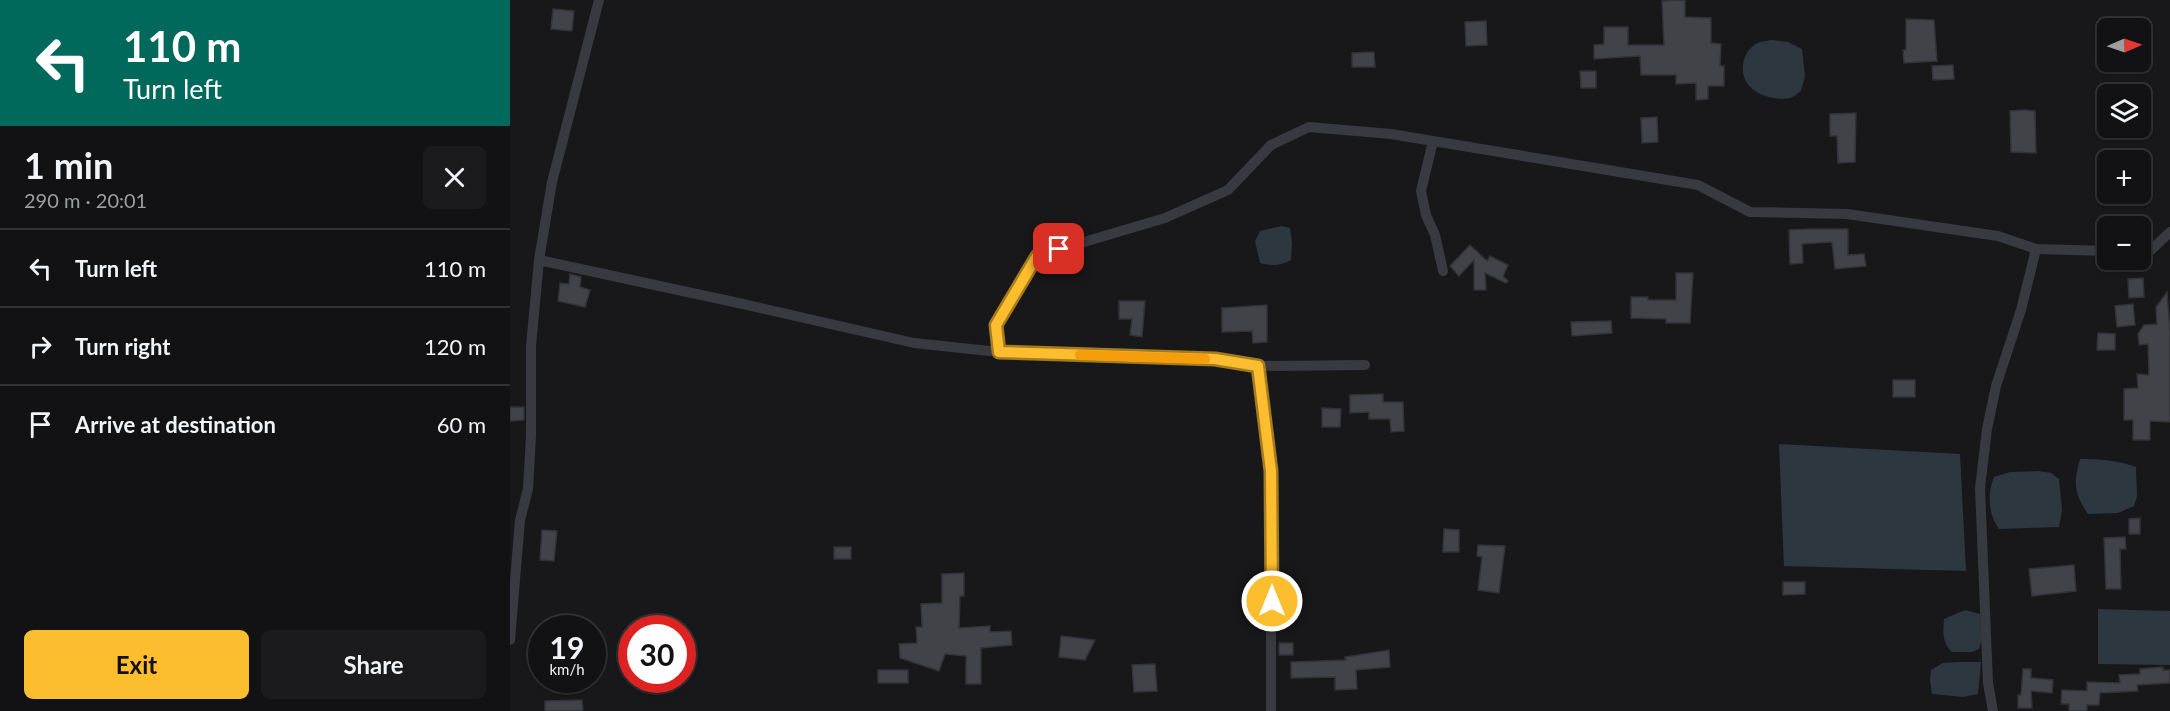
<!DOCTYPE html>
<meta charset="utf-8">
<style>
:root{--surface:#121214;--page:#1b1b1d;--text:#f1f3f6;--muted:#9c9ea0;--line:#313234;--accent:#fcbe2f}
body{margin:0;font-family:Lato,sans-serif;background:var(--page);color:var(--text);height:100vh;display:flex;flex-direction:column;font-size:22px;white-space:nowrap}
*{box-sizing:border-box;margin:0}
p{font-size:20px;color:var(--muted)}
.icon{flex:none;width:33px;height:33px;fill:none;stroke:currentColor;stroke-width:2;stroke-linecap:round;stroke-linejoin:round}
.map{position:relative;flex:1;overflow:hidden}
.side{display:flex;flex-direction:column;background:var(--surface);width:510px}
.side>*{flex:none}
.banner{background:#00695c;color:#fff;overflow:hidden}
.needle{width:39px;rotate:88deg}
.tools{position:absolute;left:1587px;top:18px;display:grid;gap:12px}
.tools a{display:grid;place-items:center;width:54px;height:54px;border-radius:9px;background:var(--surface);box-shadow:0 2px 4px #0004,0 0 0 2px var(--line);font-size:30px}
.speed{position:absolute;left:18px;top:615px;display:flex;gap:12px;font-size:30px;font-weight:700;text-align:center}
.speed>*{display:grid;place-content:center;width:78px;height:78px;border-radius:50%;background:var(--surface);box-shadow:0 2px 4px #0004,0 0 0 2px var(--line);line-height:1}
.speed small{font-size:15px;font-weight:400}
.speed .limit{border:9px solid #d22;background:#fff;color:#111}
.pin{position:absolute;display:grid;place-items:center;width:51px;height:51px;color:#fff;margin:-26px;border-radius:12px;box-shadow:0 3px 9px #0006}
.me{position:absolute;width:66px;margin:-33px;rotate:0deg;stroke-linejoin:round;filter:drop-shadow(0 0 4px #0008)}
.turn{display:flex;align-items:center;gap:21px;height:126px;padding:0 24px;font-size:27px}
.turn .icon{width:78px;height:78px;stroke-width:2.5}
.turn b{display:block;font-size:42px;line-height:51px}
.round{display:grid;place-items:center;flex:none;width:63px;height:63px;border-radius:9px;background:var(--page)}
.summary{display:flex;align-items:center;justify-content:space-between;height:102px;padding:0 24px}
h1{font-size:36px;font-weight:700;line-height:45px}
.button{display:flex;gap:12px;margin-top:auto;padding:12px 24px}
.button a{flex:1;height:69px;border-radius:9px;background:var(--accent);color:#111;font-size:24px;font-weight:700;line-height:69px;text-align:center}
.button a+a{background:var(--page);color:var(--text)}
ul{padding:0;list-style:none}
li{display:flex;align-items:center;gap:18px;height:78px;padding:0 24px;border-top:2px solid var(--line)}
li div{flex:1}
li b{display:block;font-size:22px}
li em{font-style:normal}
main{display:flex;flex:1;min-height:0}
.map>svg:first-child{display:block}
.water{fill:#2d3740}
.building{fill:#424348;stroke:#323237;stroke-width:1.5}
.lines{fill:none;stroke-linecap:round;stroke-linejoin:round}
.street{stroke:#393a40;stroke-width:10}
.route-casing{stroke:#a47c1f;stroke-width:15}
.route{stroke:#fcbe2f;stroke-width:10}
.slow{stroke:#f59e0b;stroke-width:10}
</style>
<main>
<section class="side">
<div class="banner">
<div class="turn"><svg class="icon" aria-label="left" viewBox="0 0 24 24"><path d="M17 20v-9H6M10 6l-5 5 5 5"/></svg><div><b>110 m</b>Turn left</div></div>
</div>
<div class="summary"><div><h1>1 min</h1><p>290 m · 20:01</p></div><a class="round"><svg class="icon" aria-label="close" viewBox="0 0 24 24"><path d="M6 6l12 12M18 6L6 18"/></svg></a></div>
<ul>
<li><svg class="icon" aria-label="left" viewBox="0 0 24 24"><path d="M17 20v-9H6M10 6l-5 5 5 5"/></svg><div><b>Turn left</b></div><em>110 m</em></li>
<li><svg class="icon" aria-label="right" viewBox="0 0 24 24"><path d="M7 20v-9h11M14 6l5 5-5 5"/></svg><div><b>Turn right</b></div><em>120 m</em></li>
<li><svg class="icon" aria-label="arrive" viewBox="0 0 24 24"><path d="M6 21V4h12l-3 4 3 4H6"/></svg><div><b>Arrive at destination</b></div><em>60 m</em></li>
</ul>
<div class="button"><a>Exit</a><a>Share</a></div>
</section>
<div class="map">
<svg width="1660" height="711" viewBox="0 0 1660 711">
<rect width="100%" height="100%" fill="#18181b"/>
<g class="water">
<path d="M1262,40L1278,42L1292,49L1295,76L1291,91C1288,93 1284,97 1280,98C1266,101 1244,95 1237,83C1228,70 1234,49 1248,43C1252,41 1258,41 1262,40Z"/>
<path d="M772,226L780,228L782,244L781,260C770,266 761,266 750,263L745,241L750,231Z"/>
<path d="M1269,444L1450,454L1456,571L1274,566Z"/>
<path d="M1570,459C1590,459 1607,460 1626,467L1627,496L1624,506L1608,513L1578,514C1564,493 1563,483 1570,459Z"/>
<path d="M1529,471L1541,473L1549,479L1552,510L1549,527L1489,529C1478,513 1477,495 1484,477L1500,472Z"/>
<path d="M1588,609L1660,611V665L1588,664Z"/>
<path d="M1455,610L1470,614L1472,639L1469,649L1462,652H1442C1432,642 1433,633 1434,619Z"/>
<path d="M1449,662H1471L1468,694L1453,697L1422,694L1420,680L1421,670L1433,663Z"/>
</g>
<g class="building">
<path d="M1175,0V17L1201,18V43L1211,44L1210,66H1214V86H1198V99L1186,100V83L1166,84V75H1131L1130,56L1084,59V45L1094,44V27H1118V45H1154L1152,1Z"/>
<path d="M43,9L64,11L62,31L41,29Z"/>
<path d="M1396,19L1424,20L1427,61L1394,63L1393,50H1396Z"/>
<path d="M976,21L977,45L956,46L955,22Z"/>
<path d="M864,52L865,67H842V53Z"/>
<path d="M1443,65L1444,79L1423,80L1422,66Z"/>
<path d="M1070,71H1086V88H1071Z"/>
<path d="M1514,110L1525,111L1526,153L1501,152L1500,111Z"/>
<path d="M1346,113L1345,162L1328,163L1327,136H1320V114Z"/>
<path d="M1147,117L1148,142L1132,143L1131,118Z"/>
<path d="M1300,229H1338V255L1354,254L1356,266L1325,269L1322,242L1292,244L1293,263L1280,264L1279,230Z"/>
<path d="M960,245L977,261L980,256L998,265L993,276L998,281L996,283L975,273L976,290H964V260L949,276L940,266Z"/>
<path d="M1166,273H1183L1180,323H1156V319L1121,318V297H1138V300H1166Z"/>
<path d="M60,274L71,277L70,287L80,290L75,307L48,301L50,283L59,284Z"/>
<path d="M1633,278L1634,297L1619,298L1618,279Z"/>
<path d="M1657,292L1660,332V422L1640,421V440H1623V420H1614V389L1628,388L1627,374L1639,375L1638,344L1629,345L1628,334L1634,325L1647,324L1646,307Z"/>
<path d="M609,301H635L632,337L620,335L622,319H609Z"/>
<path d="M1623,304L1625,325L1607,327L1605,306Z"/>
<path d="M757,305V342L743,343L742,331L712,332V308Z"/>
<path d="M1101,321L1102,333L1062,336L1061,322Z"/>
<path d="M1588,333L1605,334V350H1587Z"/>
<rect x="1383" y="380" width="22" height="17"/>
<path d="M873,394V402H893L894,431L881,432L880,419H859V412L840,413V395Z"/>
<path d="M0,407H14V420L0,421Z"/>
<path d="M812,408L831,409L830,427H812Z"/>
<path d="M1630,518V534H1619V519Z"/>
<path d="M934,529L949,530V552H933Z"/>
<path d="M32,530L47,531L44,561L30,560Z"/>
<path d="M1615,537L1616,549H1610L1611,589H1596L1594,538Z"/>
<path d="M968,545L995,546L989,593L968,590L972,557L967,556Z"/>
<rect x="324" y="547" width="17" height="12"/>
<path d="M1564,565L1566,591L1522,596L1519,569Z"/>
<path d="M454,573V596H450L449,628L480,626V632L501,631L502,645L471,648V684H456V656L435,654L429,671L390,658L389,644L407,643L406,627H412L411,604L432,603V574Z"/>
<path d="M1273,582H1295V594L1273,595Z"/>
<path d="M551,636L585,640L575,660L549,657Z"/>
<rect x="769" y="643" width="14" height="12"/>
<path d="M879,650L880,667L846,670L847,689L825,690V677L781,678V662L836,660L835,657Z"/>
<path d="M645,664L647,691L624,692L622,665Z"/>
<path d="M1653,667V670H1660V683L1627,685L1628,691L1590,693L1589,705H1577V711H1559V704H1551L1552,690L1577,691V682L1610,683L1609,675L1630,674V669Z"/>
<path d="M1513,669H1521V678L1543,680L1542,693L1521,691L1522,708H1508V695H1511Z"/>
<rect x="368" y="670" width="30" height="13"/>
<path d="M72,700L73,711H35V701Z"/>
</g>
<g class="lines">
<g class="street">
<path d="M923,141L911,191L916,215L925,235L933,271"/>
<path d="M1630,252H1639L1660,232"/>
<path d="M29,260L42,182L89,0"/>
<path d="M489,352L486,325L527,256L655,218L718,190L761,145L799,127L881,134L1188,185L1240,212L1337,214L1488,236L1526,249L1598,251"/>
<path d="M748,366L761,471V711"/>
<path d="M0,640L10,520L18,489L21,436V346L29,260L233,304L404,343L489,352L705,359L748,366L855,365"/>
<path d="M1483,711L1478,683L1470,488L1477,429L1486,386L1511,310L1526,249"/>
</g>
</g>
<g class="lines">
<defs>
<path id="route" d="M549,249L527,256L486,325L489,352L705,359L748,366L761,471L762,601"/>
</defs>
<use href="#route" class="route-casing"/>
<use href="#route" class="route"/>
<path class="slow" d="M570,355L695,359"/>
</g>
</svg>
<div class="tools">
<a><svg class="needle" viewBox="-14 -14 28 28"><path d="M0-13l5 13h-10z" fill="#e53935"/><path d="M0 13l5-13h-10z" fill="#9c9ea0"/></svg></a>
<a><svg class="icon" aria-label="layers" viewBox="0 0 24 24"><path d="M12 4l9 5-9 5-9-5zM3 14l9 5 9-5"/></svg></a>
<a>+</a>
<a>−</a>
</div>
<div class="speed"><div>19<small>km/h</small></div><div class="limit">30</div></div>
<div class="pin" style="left:549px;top:249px;background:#d93025"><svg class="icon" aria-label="arrive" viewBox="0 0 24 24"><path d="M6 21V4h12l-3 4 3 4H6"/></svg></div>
<svg class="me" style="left:762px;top:601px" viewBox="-20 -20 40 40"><circle r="17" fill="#fcbe2f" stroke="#fff" stroke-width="3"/><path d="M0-11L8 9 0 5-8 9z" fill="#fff"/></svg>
</div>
</main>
